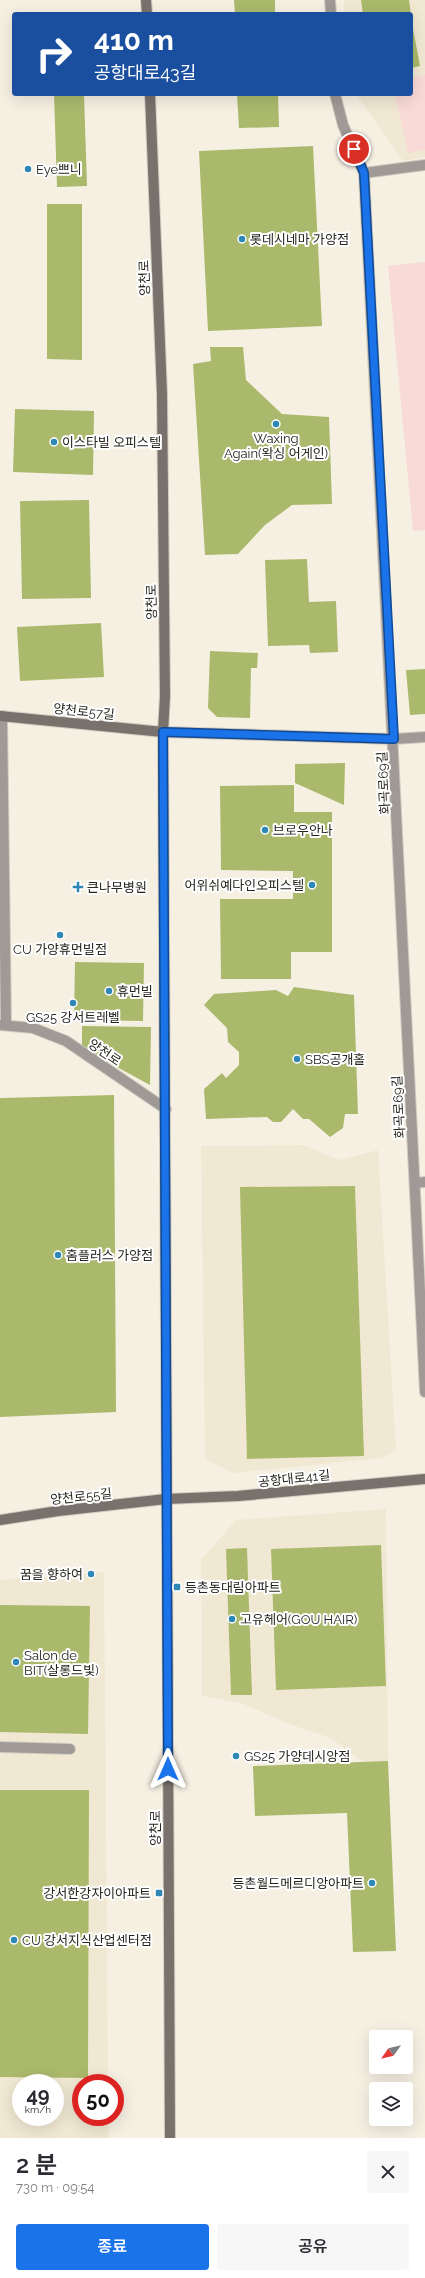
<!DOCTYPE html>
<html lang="ko">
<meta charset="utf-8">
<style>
:root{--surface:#fff;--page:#f7f7f7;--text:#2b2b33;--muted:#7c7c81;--accent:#1a73e8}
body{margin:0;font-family:Raleway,"Noto Sans KR",sans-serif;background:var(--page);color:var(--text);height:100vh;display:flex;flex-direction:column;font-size:15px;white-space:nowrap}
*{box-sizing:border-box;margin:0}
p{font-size:13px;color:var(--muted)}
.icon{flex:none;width:22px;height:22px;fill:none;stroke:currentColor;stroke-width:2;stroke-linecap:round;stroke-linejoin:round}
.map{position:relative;height:2138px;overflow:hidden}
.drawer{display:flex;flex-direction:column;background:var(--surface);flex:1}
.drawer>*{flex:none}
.top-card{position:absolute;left:12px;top:12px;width:401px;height:84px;border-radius:4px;box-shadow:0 4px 16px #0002;background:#1a4fa0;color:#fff;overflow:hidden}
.needle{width:26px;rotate:236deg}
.controls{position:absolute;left:369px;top:2030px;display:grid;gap:8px}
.controls a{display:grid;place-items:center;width:44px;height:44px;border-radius:4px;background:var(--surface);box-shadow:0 4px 16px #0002;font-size:20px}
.speed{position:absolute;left:12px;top:2074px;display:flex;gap:8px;font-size:20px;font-weight:700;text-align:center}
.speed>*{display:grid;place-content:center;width:52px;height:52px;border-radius:50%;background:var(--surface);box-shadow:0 4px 16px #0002;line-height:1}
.speed small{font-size:10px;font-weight:400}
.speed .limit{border:6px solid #d22;background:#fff;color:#111}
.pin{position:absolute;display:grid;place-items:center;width:34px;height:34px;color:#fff;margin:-17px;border:2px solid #fff;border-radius:50%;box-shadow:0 1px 4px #0007}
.me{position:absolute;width:44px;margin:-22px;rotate:0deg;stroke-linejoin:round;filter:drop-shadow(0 0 3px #0008)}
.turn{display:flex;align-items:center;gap:14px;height:84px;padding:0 16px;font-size:18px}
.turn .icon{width:52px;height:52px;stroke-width:2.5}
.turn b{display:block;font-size:28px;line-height:34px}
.round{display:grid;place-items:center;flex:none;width:42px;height:42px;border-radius:4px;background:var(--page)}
.summary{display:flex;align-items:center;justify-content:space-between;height:68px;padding:0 16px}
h1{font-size:24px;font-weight:600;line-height:30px}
.cta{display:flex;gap:8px;margin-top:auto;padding:8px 16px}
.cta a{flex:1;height:46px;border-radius:4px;background:var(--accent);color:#fff;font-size:16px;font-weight:600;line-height:46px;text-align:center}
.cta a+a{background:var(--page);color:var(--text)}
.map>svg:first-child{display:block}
.built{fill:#f1e8d3;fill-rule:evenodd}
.green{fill:#f8dad6}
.building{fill:#abb96c}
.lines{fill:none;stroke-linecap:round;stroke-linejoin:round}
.street-casing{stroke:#d1cbc0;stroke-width:12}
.secondary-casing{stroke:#d1cbc0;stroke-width:12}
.street{stroke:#a09a96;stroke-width:10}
.secondary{stroke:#79716b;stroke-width:10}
.route-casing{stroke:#114b97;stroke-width:10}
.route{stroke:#1a73e8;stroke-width:7}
.poi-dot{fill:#2f87b6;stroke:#fff;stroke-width:1.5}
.labels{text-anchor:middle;stroke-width:4;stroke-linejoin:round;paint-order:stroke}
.poi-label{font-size:13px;fill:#272520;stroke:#fff;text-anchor:start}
.street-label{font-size:13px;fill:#272520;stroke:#fff}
</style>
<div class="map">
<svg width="425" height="2138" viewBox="0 0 425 2138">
<rect width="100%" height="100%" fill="#f6f0e3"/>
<g class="built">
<path d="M344,0H425V157L403,161L356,94H411V14H344Z"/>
<path d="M303,1145L339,1160L378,1150L396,1450L382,1458L233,1473L205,1459L201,1146Z"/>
<path d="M386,1509L388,1761L364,1763L331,1738L289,1724L241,1703L202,1696L201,1560L236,1520Z"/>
<path d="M104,1572L108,2083H81V2117H108L109,2138H0V1580ZM21,2083H55V2117H21Z"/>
</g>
<g class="green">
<path d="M425,75V150L408,153L395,94H411V78Z"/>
<path d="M425,262V530L413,531L388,266Z"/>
</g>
<g class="building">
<path d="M234,0H275V14H235Z"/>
<path d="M361,0H409L411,14H363Z"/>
<path d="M411,18L420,66L411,68Z"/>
<path d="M54,94H84L87,186L57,187Z"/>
<path d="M237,94H278L279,127L239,128Z"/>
<path d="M313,146L322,326L208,331L199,151Z"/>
<path d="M47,204H82V360L47,359Z"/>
<path d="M210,347H243L246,380L282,414L329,417L332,504L292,505L265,525L238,554L205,555L193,364L211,361Z"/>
<path d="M15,409L94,411L93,475L13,472Z"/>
<path d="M89,500L91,598L22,599L20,501Z"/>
<path d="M307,559L309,602L336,601L338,652L310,653L309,645L268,646L265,560Z"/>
<path d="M101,623L104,677L20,681L17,627Z"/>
<path d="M210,651L258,653L257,668H251L250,718L217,717L208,708Z"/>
<path d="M425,669V714L410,715L406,670Z"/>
<path d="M345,763L344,805L295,783V764Z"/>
<path d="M294,785V812H332V952H291V979H221L220,899H293V871L221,870L220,786Z"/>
<path d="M75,962L144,963L143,1021L74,1020Z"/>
<path d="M294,987L354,995L358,1114H345L343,1128L330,1137L309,1119H303L293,1109L281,1122H273L267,1117L206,1119L204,1089L222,1073L226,1078L239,1065V1052L228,1042L227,1028L204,1005L214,994L276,990L288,996Z"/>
<path d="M82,1026L151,1027L150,1085L82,1048Z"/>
<path d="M114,1095L116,1412L0,1417V1098Z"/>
<path d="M355,1186L364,1456L247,1459L240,1187Z"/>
<path d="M381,1545L386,1686L276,1690L271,1549Z"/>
<path d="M247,1548L252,1695H231L226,1549Z"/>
<path d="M0,1605L90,1606L88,1734L0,1732Z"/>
<path d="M388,1761L396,1951L353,1952L347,1813L255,1816L253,1766Z"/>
<path d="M0,1790H89L88,2078L0,2077Z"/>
</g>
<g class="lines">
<defs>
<g id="street">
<path d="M330,0L331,14"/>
<path d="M335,94L343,125L364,173L425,1392"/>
<path d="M364,173L425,165"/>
<path d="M2,716L6,1025"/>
<path d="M163,732L394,739L425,737"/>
<path d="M0,1025L33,1028L66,1041L166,1109"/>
<path d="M415,1183L425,1182"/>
<path d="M0,1747L70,1749"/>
</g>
<g id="secondary">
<path d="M146,0L147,14"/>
<path d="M150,94L162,394L165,696L163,732L170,2138"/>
<path d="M0,716L163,732"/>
<path d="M0,1520L58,1511L166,1499L238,1496L425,1479"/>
</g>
</defs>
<use href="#street" class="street-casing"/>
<use href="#secondary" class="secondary-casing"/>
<use href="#street" class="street"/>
<use href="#secondary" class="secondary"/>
</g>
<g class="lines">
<defs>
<path id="route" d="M168,1769L163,732L394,739L364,173L354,149"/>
</defs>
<use href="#route" class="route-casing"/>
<use href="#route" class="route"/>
</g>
<g class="poi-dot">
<circle cx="28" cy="169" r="4"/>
<circle cx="242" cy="239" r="4"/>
<circle cx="276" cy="424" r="4"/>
<circle cx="54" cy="442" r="4"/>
<circle cx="265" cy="830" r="4"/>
<circle cx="312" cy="885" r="4"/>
<path d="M76 881h4v4h4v4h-4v4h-4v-4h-4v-4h4z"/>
<circle cx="60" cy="935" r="4"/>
<circle cx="109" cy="991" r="4"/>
<circle cx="73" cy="1003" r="4"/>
<circle cx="297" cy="1059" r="4"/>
<circle cx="58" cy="1255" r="4"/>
<circle cx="91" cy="1574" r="4"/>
<rect x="173" y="1583" width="8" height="8" rx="2"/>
<circle cx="232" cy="1619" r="4"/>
<circle cx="16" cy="1662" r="4"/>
<circle cx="236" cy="1756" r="4"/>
<circle cx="372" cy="1883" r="4"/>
<rect x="155" y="1889" width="8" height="8" rx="2"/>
<circle cx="14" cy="1940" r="4"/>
</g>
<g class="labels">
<g class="poi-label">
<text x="36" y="174">Eye쁘니</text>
<text x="250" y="244">롯데시네마 가양점</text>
<text x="276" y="443" text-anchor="middle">Waxing<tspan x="276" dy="15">Again(왁싱 어게인)</tspan></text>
<text x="62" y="447">이스타빌 오피스텔</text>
<text x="273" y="835">브로우안나</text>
<text x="304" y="890" text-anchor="end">어위쉬예다인오피스텔</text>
<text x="87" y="892">큰나무병원</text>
<text x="60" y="954" text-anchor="middle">CU 가양휴먼빌점</text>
<text x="117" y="996">휴먼빌</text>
<text x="73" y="1022" text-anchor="middle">GS25 강서트레벨</text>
<text x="305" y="1064">SBS공개홀</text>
<text x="66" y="1260">홈플러스 가양점</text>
<text x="83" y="1579" text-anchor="end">꿈을 향하여</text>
<text x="185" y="1592">등촌동대림아파트</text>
<text x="240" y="1624">고유헤어(GOU HAIR)</text>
<text x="24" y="1660">Salon de<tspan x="24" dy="15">BIT(살롱드빛)</tspan></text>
<text x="244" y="1761">GS25 가양데시앙점</text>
<text x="364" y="1888" text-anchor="end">등촌월드메르디앙아파트</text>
<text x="151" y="1898" text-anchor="end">강서한강자이아파트</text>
<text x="22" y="1945">CU 강서지식산업센터점</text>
</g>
<g class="street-label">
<text transform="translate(144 278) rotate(-92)" y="5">양천로</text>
<text transform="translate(151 602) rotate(-91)" y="5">양천로</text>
<text transform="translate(84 711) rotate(6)" y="5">양천로57길</text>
<text transform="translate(383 783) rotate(-93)" y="5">화곡로69길</text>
<text transform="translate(105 1052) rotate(34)" y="5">양천로</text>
<text transform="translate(398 1107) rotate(-93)" y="5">화곡로69길</text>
<text transform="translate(294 1478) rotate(-6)" y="5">공항대로41길</text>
<text transform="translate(81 1496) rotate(-6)" y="5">양천로55길</text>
<text transform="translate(155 1828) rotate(-90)" y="5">양천로</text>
</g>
</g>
</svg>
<div class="controls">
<a><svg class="needle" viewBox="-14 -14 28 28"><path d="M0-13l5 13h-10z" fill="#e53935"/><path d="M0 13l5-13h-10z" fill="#7c7c81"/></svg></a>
<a><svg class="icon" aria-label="layers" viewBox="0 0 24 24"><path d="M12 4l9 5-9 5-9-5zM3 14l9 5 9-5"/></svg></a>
</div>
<div class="speed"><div>49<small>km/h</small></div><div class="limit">50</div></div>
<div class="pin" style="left:354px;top:149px;background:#d93025"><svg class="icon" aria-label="arrive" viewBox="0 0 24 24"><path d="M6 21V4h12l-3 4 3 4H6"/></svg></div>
<svg class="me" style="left:168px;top:1769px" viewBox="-20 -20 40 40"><path d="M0-17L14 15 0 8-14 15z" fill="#1a73e8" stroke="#fff" stroke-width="4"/></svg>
<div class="top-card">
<div class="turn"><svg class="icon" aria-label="right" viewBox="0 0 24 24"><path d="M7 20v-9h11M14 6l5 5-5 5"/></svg><div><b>410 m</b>공항대로43길</div></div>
</div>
</div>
<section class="drawer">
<div class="summary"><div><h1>2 분</h1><p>730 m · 09:54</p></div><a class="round"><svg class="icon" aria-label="close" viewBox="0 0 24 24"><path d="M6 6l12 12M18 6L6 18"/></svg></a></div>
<div class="cta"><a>종료</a><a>공유</a></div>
</section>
